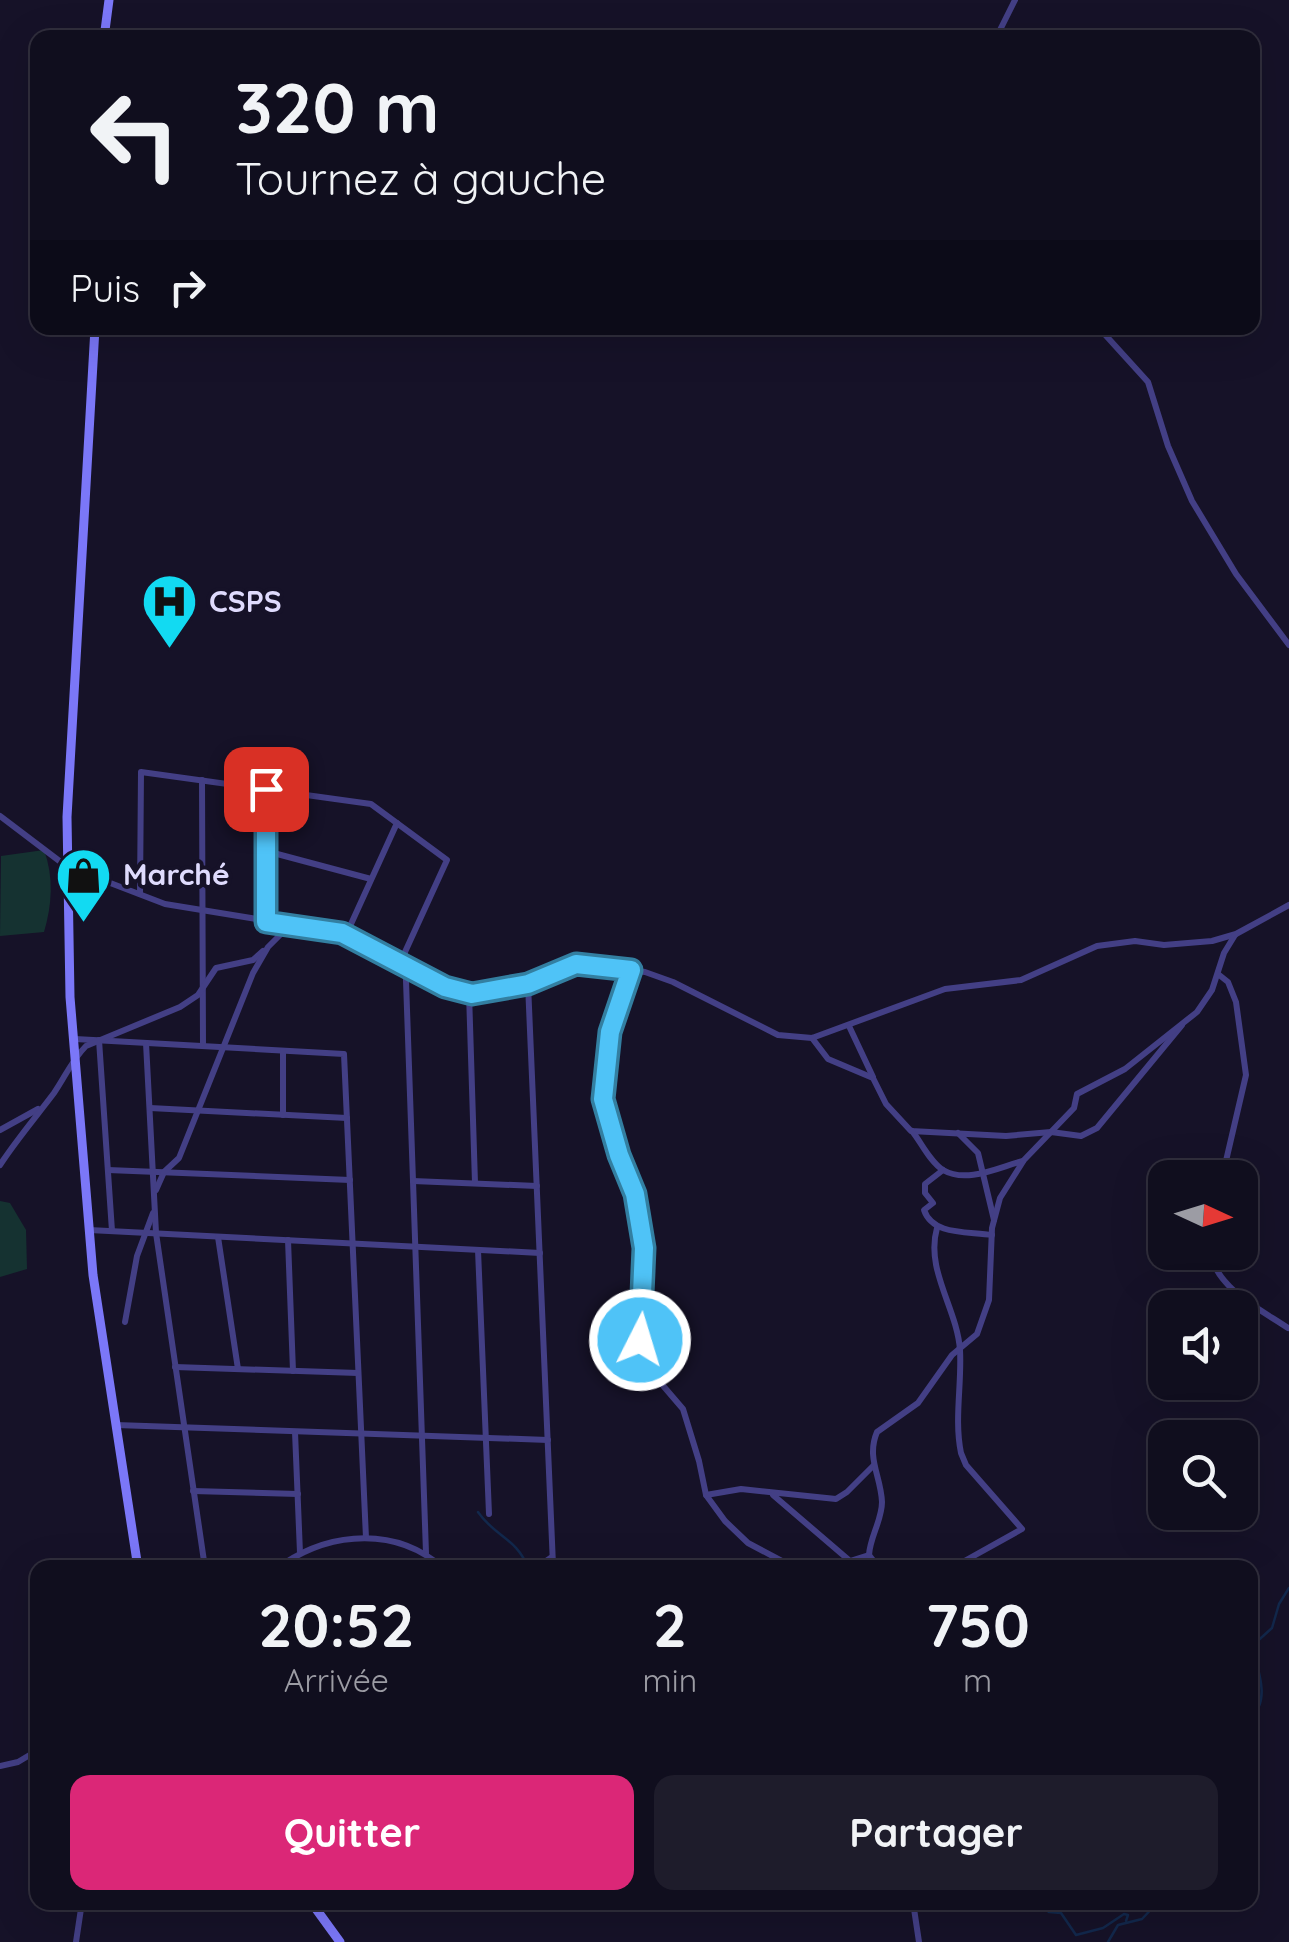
<!DOCTYPE html>
<html lang="fr">
<meta charset="utf-8">
<style>
:root{--surface:#100e1e;--page:#1e1c2b;--text:#f1f3f6;--muted:#9c9ca4;--line:#302e3c;--accent:#db2777}
body{margin:0;font-family:Quicksand,sans-serif;background:var(--page);color:var(--text);height:100vh;display:flex;flex-direction:column;font-size:38px;white-space:nowrap}
*{box-sizing:border-box;margin:0}
p{font-size:32px;color:var(--muted)}
.icon{flex:none;width:55px;height:55px;fill:none;stroke:currentColor;stroke-width:2;stroke-linecap:round;stroke-linejoin:round}
.map{position:relative;flex:1;overflow:hidden}
.details{position:absolute;left:30px;top:1560px;width:1228px;height:350px;display:flex;flex-direction:column;background:var(--surface);border-radius:20px;box-shadow:0 10px 40px #0002,0 0 0 2px var(--line)}
.details>*{flex:none}
.banner{position:absolute;left:30px;top:30px;width:1230px;height:305px;border-radius:20px;box-shadow:0 10px 40px #0002,0 0 0 2px var(--line);background:#100e1e;color:var(--text);overflow:hidden}
.needle{width:65px;rotate:94deg}
.buttons{position:absolute;left:1148px;top:1160px;display:grid;gap:20px}
.buttons a{display:grid;place-items:center;width:110px;height:110px;border-radius:20px;background:var(--surface);box-shadow:0 10px 40px #0002,0 0 0 2px var(--line);font-size:50px}
.pin{position:absolute;display:grid;place-items:center;width:85px;height:85px;color:#fff;margin:-42px;border-radius:20px;box-shadow:0 5px 15px #0006}
.me{position:absolute;width:110px;margin:-55px;rotate:5deg;stroke-linejoin:round;filter:drop-shadow(0 0 8px #0008)}
.turn{display:flex;align-items:center;gap:35px;height:210px;padding:0 40px;font-size:45px}
.turn .icon{width:130px;height:130px;stroke-width:2.5}
.turn b{display:block;font-size:70px;line-height:85px}
.then{display:flex;align-items:center;height:95px;padding:0 40px;background:#0003;gap:20px;font-size:38px}
.eta{display:flex;justify-content:space-evenly;align-items:center;height:170px;text-align:center}
.eta b{font-size:60px;font-weight:700;line-height:70px}
.action{display:flex;gap:20px;margin-top:auto;padding:20px 40px}
.action a{flex:1;height:115px;border-radius:20px;background:var(--accent);color:#fff;font-size:40px;font-weight:700;line-height:115px;text-align:center}
.action a+a{background:var(--page);color:var(--text)}
.map>svg:first-child{display:block}
.green{fill:#153231}
.lines{fill:none;stroke-linecap:round;stroke-linejoin:round}
.stream{stroke:#12284c;stroke-width:2.5}
.street{stroke:#433f85;stroke-width:6}
.secondary{stroke:#7b77f8;stroke-width:9}
.route-casing{stroke:#337fa1;stroke-width:25}
.route{stroke:#4fc3f7;stroke-width:18}
.labels{text-anchor:middle;stroke-width:8;stroke-linejoin:round;paint-order:stroke}
.poi-label{font-size:30px;font-weight:bold;fill:#dfdbfd;stroke:#161228;text-anchor:start}
</style>
<div class="map">
<svg width="1289" height="1942" viewBox="0 0 1289 1942">
<rect width="100%" height="100%" fill="#161228"/>
<g class="green">
<path d="M44,850C54,877 52,905 44,932L0,936L1,856Z"/>
<path d="M0,1201L10,1203L26,1230L27,1269L0,1277Z"/>
</g>
<g class="lines">
<g class="stream">
<path d="M478,1512C495,1537 517,1538 528,1568"/>
<path d="M1250,1717C1272,1702 1257,1667 1252,1646L1272,1628L1279,1604L1289,1588"/>
<path d="M1037,1902L1049,1912L1061,1913L1076,1935L1103,1928L1124,1914L1128,1915L1126,1921"/>
<path d="M1108,1942L1118,1925L1142,1919L1158,1902"/>
</g>
<g class="street">
<path d="M996,38L1015,0"/>
<path d="M1099,328L1148,382L1168,446L1192,501L1236,574L1289,645"/>
<path d="M202,780L203,1046"/>
<path d="M0,816L66,866L165,904L342,933L459,991L472,994L519,987L575,964L604,966L645,972L673,982L778,1035L812,1038L945,989L1021,980L1097,946L1135,941L1164,945L1212,941L1236,934L1289,905"/>
<path d="M266,851L371,879"/>
<path d="M140,894L141,772L371,804L447,860L405,952L426,1553"/>
<path d="M266,922V789"/>
<path d="M346,935L397,823"/>
<path d="M631,970L610,1033L603,1099L619,1155L635,1194L644,1248L645,1278L640,1341L659,1381L683,1409L699,1461L706,1495L725,1521L748,1543L795,1568"/>
<path d="M1218,974L1228,982L1236,1002L1246,1075L1222,1178"/>
<path d="M528,984L553,1565"/>
<path d="M469,993L475,1183"/>
<path d="M849,1026L873,1077"/>
<path d="M812,1038L828,1059L873,1078L886,1104L911,1131L1006,1136L1051,1132L1081,1136L1097,1128L1182,1025"/>
<path d="M75,1039L344,1054L366,1538"/>
<path d="M99,1040L112,1231"/>
<path d="M146,1043L156,1233L205,1568"/>
<path d="M283,1051V1115"/>
<path d="M150,1108L347,1118"/>
<path d="M0,1130L38,1109"/>
<path d="M912,1131C921,1142 930,1162 943,1170C967,1184 999,1167 1023,1161"/>
<path d="M958,1133L978,1153L994,1220"/>
<path d="M0,1165C17,1139 36,1117 54,1093C65,1077 72,1060 86,1046L180,1007L198,995L216,968L253,960L263,951"/>
<path d="M108,1170L350,1180"/>
<path d="M943,1170L925,1184V1193L933,1203L924,1210C933,1236 968,1231 992,1235"/>
<path d="M413,1181L537,1186"/>
<path d="M156,1190L164,1172L179,1158L253,973L268,947L289,926"/>
<path d="M937,1228C925,1270 957,1308 960,1350C962,1384 954,1419 961,1453L966,1465L1022,1529L952,1568"/>
<path d="M89,1230L540,1253"/>
<path d="M218,1237L238,1369"/>
<path d="M288,1240L293,1371"/>
<path d="M478,1250L489,1514"/>
<path d="M1210,1252C1217,1289 1260,1309 1288,1328"/>
<path d="M125,1322L137,1256L153,1213"/>
<path d="M175,1367L358,1373"/>
<path d="M116,1425L548,1440"/>
<path d="M295,1432L300,1553"/>
<path d="M193,1491L298,1494"/>
<path d="M706,1495L741,1489L836,1499L847,1492L873,1466"/>
<path d="M773,1495L850,1561L869,1555"/>
<path d="M283,1564C333,1531 397,1527 443,1568"/>
<path d="M536,1568L552,1557"/>
<path d="M879,1568L869,1555C870,1537 882,1520 882,1502C881,1476 866,1458 877,1432L918,1403L952,1355L977,1334L989,1300L992,1228L1000,1198L1024,1160L1074,1108L1077,1094L1125,1069L1197,1012L1212,990L1224,953L1235,935"/>
<path d="M0,1766L18,1762L38,1750"/>
<path d="M913,1902L919,1942"/>
<path d="M76,1942L82,1902"/>
</g>
<g class="secondary">
<path d="M104,38L109,0"/>
<path d="M95,328L67,817L70,997L93,1275L138,1568"/>
<path d="M311,1902L340,1942"/>
</g>
</g>
<g class="lines">
<defs>
<path id="route" d="M266,789V922L342,933L445,987L472,994L528,984L576,964L631,970L610,1032L603,1099L619,1155L635,1194L644,1248L640,1340"/>
</defs>
<use href="#route" class="route-casing"/>
<use href="#route" class="route"/>
</g>
<defs>
<symbol id="hospital-pin" viewBox="-11 -11 22 30"><path d="M0 17L-7.5 6A9.5 9.5 0 1 1 7.5 6Z" fill="#12daf2" stroke="#161228"/><path d="M-5-5h3v3.5h4V-5h3V5h-3V1.5h-4V5h-3Z" fill="#111"/></symbol>
<symbol id="shop-pin" viewBox="-11 -11 22 30"><path d="M0 17L-7.5 6A9.5 9.5 0 1 1 7.5 6Z" fill="#12daf2" stroke="#161228"/><path d="M-5-2.5h2.3a2.7 3.5 0 0 1 5.4 0H5L5.5 6h-11ZM-1.5-2.5h3a1.5 2.3 0 0 0-3 0Z" fill="#111"/></symbol>
</defs>
<g fill-rule="evenodd">
<use href="#hospital-pin" x="138" y="570" width="63" height="86"/>
<use href="#shop-pin" x="52" y="844" width="63" height="86"/>
</g>
<g class="labels">
<g class="poi-label">
<text x="209" y="612">CSPS</text>
<text x="123" y="885">Marché</text>
</g>
</g>
</svg>
<div class="buttons">
<a><svg class="needle" viewBox="-14 -14 28 28"><path d="M0-13l5 13h-10z" fill="#e53935"/><path d="M0 13l5-13h-10z" fill="#9c9ca4"/></svg></a>
<a><svg class="icon" aria-label="sound" viewBox="0 0 24 24"><path d="M4 9h4l5-4v14l-5-4H4zM17 9q2 3 0 6"/></svg></a>
<a><svg class="icon" aria-label="search" viewBox="0 0 24 24"><circle cx="10" cy="10" r="6"/><path d="M15 15l6 6"/></svg></a>
</div>
<div class="pin" style="left:266px;top:789px;background:#d93025"><svg class="icon" aria-label="arrive" viewBox="0 0 24 24"><path d="M6 21V4h12l-3 4 3 4H6"/></svg></div>
<svg class="me" style="left:640px;top:1340px" viewBox="-20 -20 40 40"><circle r="17" fill="#4fc3f7" stroke="#fff" stroke-width="3"/><path d="M0-11L8 9 0 5-8 9z" fill="#fff"/></svg>
<div class="banner">
<div class="turn"><svg class="icon" aria-label="left" viewBox="0 0 24 24"><path d="M17 20v-9H6M10 6l-5 5 5 5"/></svg><div><b>320 m</b>Tournez à gauche</div></div>
<div class="then">Puis<svg class="icon" aria-label="right" viewBox="0 0 24 24"><path d="M7 20v-9h11M14 6l5 5-5 5"/></svg></div>
</div>
<section class="details">
<div class="eta">
<div><b>20:52</b><p>Arrivée</p></div>
<div><b>2</b><p>min</p></div>
<div><b>750</b><p>m</p></div>
</div>
<div class="action"><a>Quitter</a><a>Partager</a></div>
</section>
</div>
